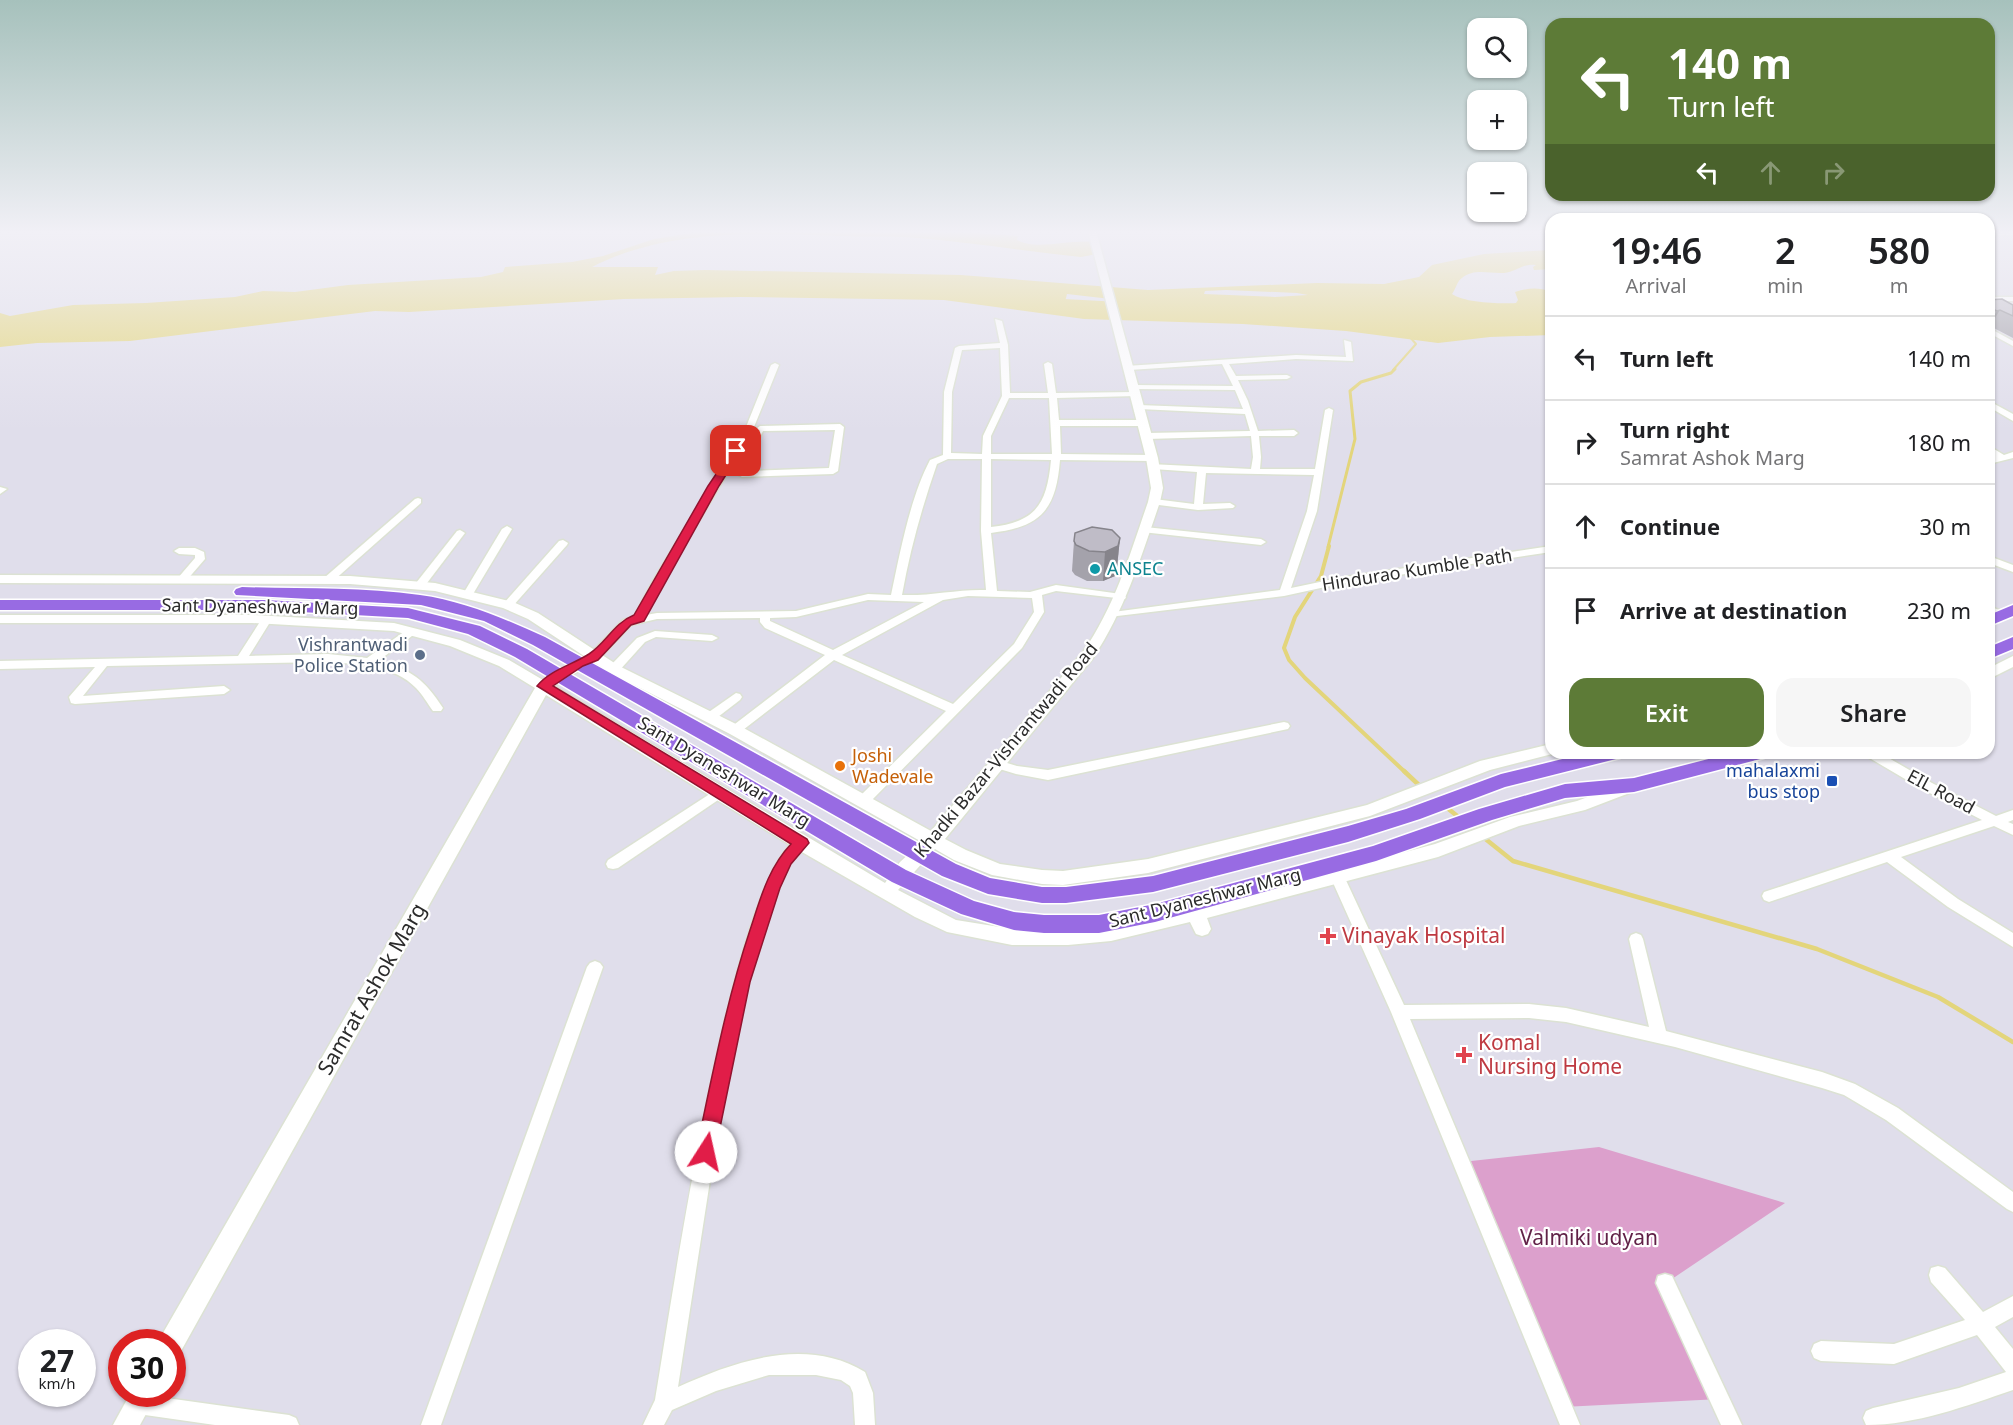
<!DOCTYPE html>
<meta charset="utf-8">
<style>
:root{--surface:#fff;--page:#f6f6f6;--text:#202124;--muted:#757577;--line:#e0e0e0;--accent:#5d7b37}
body{margin:0;font-family:"Noto Sans",sans-serif;background:var(--page);color:var(--text);height:100vh;display:flex;flex-direction:column;font-size:22px;white-space:nowrap}
*{box-sizing:border-box;margin:0}
p{font-size:20px;color:var(--muted)}
.icon{flex:none;width:33px;height:33px;fill:none;stroke:currentColor;stroke-width:2;stroke-linecap:round;stroke-linejoin:round}
.map{position:relative;flex:1;overflow:hidden}
.side{position:absolute;left:1545px;top:213px;width:450px;height:546px;display:flex;flex-direction:column;background:var(--surface);border-radius:18px;box-shadow:0 2px 4px #0004}
.side>*{flex:none}
.guide{position:absolute;left:1545px;top:18px;width:450px;height:183px;border-radius:18px;box-shadow:0 2px 4px #0004;background:#5d7b37;color:#fff;overflow:hidden}
.tools{position:absolute;left:1467px;top:18px;display:grid;gap:12px}
.tools a{display:grid;place-items:center;width:60px;height:60px;border-radius:12px;background:var(--surface);box-shadow:0 2px 4px #0004;font-size:30px}
.speed{position:absolute;left:18px;top:1329px;display:flex;gap:12px;font-size:30px;font-weight:700;text-align:center}
.speed>*{display:grid;place-content:center;width:78px;height:78px;border-radius:50%;background:var(--surface);box-shadow:0 2px 4px #0004;line-height:1}
.speed small{font-size:15px;font-weight:400}
.speed .limit{border:9px solid #d22;background:#fff;color:#111}
.pin{position:absolute;display:grid;place-items:center;width:51px;height:51px;color:#fff;margin:-26px;border-radius:12px;box-shadow:0 3px 9px #0006}
.me{position:absolute;width:66px;margin:-33px;rotate:10deg;stroke-linejoin:round;filter:drop-shadow(0 0 4px #0008)}
.turn{display:flex;align-items:center;gap:21px;height:126px;padding:0 24px;font-size:27px}
.turn .icon{width:78px;height:78px;stroke-width:2.5}
.turn b{display:block;font-size:42px;line-height:51px}
.lanes{display:flex;align-items:center;height:57px;padding:0 24px;background:#0003;justify-content:center;gap:30px;direction:ltr}
.lanes .off{opacity:.35}
.eta{display:flex;justify-content:space-evenly;align-items:center;height:102px;text-align:center}
.eta b{font-size:36px;font-weight:600;line-height:42px}
.button{display:flex;gap:12px;margin-top:auto;padding:12px 24px}
.button a{flex:1;height:69px;border-radius:18px;background:var(--accent);color:#fff;font-size:24px;font-weight:600;line-height:69px;text-align:center}
.button a+a{background:var(--page);color:var(--text)}
ul{padding:0;list-style:none}
li{display:flex;align-items:center;gap:18px;height:84px;padding:0 24px;border-top:2px solid var(--line)}
li div{flex:1}
li b{display:block;font-size:22px}
li em{font-style:normal}
.map>svg:first-child{display:block}
.green{fill:#dca0cc}
.water{fill:#e3d57b;fill-rule:evenodd}
.lines{fill:none;stroke-linecap:round;stroke-linejoin:round}
.stream-far3{stroke:#e3d57b;stroke-width:2}
.stream-far2{stroke:#e3d57b;stroke-width:3}
.stream-far1{stroke:#e3d57b;stroke-width:4}
.stream{stroke:#e3d57b;stroke-width:4.5}
.river{fill:#e3d57b;fill-rule:evenodd}
.minor-casing{stroke:#dce2d3;stroke-width:3}
.tertiary-casing{stroke:#dce2d3;stroke-width:3}
.primary-casing{stroke:#fff;stroke-width:3}
.minor{fill:#fff;fill-rule:evenodd}
.tertiary{fill:#fff;fill-rule:evenodd}
.primary{fill:#986be3;fill-rule:evenodd}
.wall{fill:#a4a2ab}
.shaded-wall{fill:#86848b}
.building{fill:#bfbcc7;stroke:#86848b;stroke-width:1.5}
.route{fill:#e11d48;stroke:#92132f;stroke-width:1.5}
.culture-dot{fill:#0f9aa8;stroke:#fff;stroke-width:2}
.service-dot{fill:#5c6f8a;stroke:#fff;stroke-width:2}
.food-dot{fill:#e8710a;stroke:#fff;stroke-width:2}
.transit-dot{fill:#1a4fb4;stroke:#fff;stroke-width:2}
.health-dot{fill:#e0444e;stroke:#fff;stroke-width:2}
.labels{text-anchor:middle;stroke-width:4.5;stroke-linejoin:round;paint-order:stroke}
.culture-label{font-size:18px;fill:#0d838f;stroke:#fff;text-anchor:start}
.street-label{font-size:18px;fill:#2b2b2b;stroke:#fff}
.service-label{font-size:18px;fill:#4e5e75;stroke:#fff;text-anchor:end}
.food-label{font-size:18px;fill:#c56008;stroke:#fff;text-anchor:start}
.transit-label{font-size:18px;fill:#164399;stroke:#fff;text-anchor:end}
.near-health-label{font-size:21px;fill:#be3a42;stroke:#fff;text-anchor:start}
.near-street-label{font-size:21px;fill:#2b2b2b;stroke:#fff}
.near-park-label{font-size:21px;fill:#612147;stroke:#fff}
</style>
<div class="map">
<svg width="2013" height="1425" viewBox="0 0 2013 1425">
<rect width="100%" height="100%" fill="#e0deeb"/>
<path class="green" d="M1599,1147L1785,1203L1666,1283L1720,1399L1563,1407L1462,1162Z"/>
<path class="water" d="M704,231H949L1018,236L1017,240C1037,251 1068,239 1093,242L1097,254L1081,257C1022,251 964,241 905,237C884,236 863,237 841,236C759,233 668,228 592,267H658L655,275L674,271L705,270L961,275L1148,290L1317,283L1384,284L1419,277L1432,265L1484,254L1551,250V269L1534,270L1533,267L1536,265C1523,263 1516,272 1504,273C1490,274 1474,268 1462,278C1457,281 1456,289 1452,294C1465,303 1500,304 1516,303L1518,300L1515,292C1529,288 1538,287 1551,292V335L1490,337L1438,343L1346,331L1243,324L1084,319L944,300L742,297L624,299L409,312L375,311L130,341L37,343L0,347V313L10,316L73,305L146,303L235,297L263,291L295,292L348,285L481,277L503,272L505,267L572,262L603,256L654,239ZM1226,290L1297,293L1308,295L1275,297L1204,294L1205,291ZM1067,294L1111,299L1115,306C1098,310 1082,308 1065,302Z"/>
<g class="lines">
<path class="stream-far3" d="M1393,370L1416,344L1409,336"/>
<path class="stream-far2" d="M1328,547L1355,439L1350,391L1361,382L1391,373L1395,369"/>
<path class="stream-far1" d="M1329,546L1321,576L1295,617L1284,648L1289,660L1305,678L1406,773"/>
<g class="stream">
<path d="M1404,771L1421,787"/>
<path d="M1446,807L1461,819"/>
<path d="M1483,837L1513,861L1817,949L1938,997L2013,1042"/>
</g>
<path class="river" d="M1039,295L1064,299L1139,303L1146,307L1139,311L1064,307L1034,302L1032,299Z"/>
<defs>
<g id="minor">
<rect x="1989" y="231" width="24" height="4"/>
<rect x="1989" y="297" width="24" height="4"/>
<path d="M995,319L1002,321L1008,345L1010,393H1048L1044,364L1048,362L1052,364L1056,393L1136,392L1140,394L1136,396L1057,398L1059,420H1143L1147,423L1143,426H1060L1061,454L1152,455L1156,458L1152,461L1060,460C1056,510 1041,527 991,533L997,591L1030,592L1056,585L1121,594L1126,597L1125,599L1056,591L1042,595L1044,612L1022,648L868,804H858L856,801L858,798L946,711L834,660L739,733H731L729,730L731,727L825,655L765,628L760,622V618L657,619L631,625L598,660H590L588,657L590,654L623,620L634,617L653,581L746,427L771,365L775,363L779,365L754,427L742,448H746L756,429L760,426L840,424L844,427L838,471L833,474L742,477L737,474L744,454H739L663,581L646,615L657,613L796,611L868,594L891,595C900,553 910,498 930,460L943,455L944,392L955,348L959,346L1000,343ZM1000,348L1002,396L983,436L982,454L951,453L952,392L962,350ZM1009,398H1049L1052,454H991V436ZM835,430L829,468L747,471L753,451L763,431ZM948,459H982L981,531L986,590C958,589 931,596 902,595C910,550 922,507 937,464ZM991,459L1051,460C1047,504 1036,522 991,527ZM968,596L1032,598L1034,612L1014,644L953,704L842,655L943,600ZM868,600L924,602L833,650L770,621V618L796,617Z"/>
<path d="M1989,328L2013,341V346L1989,333Z"/>
<path d="M1344,340L1351,342L1353,361L1296,359L1229,364L1236,376L1287,375L1291,377L1287,379L1238,380L1248,401L1258,431L1294,430L1298,433L1294,436H1259L1261,457L1260,469H1315L1325,410L1329,408L1333,410L1317,511L1291,588L1339,578L1551,546V552L1339,584L1284,596L1109,617L1108,615L1109,613L1113,612L1280,590L1307,511L1314,475L1206,473L1203,504L1230,503L1235,506L1233,508L1198,510L1151,504L1149,502L1154,499L1194,504L1197,472L1153,469L1148,466L1150,464L1251,469L1253,457L1251,436L1147,439L1143,436L1147,433L1250,431L1245,414L1139,409L1135,407L1139,405L1243,409L1235,390L1134,389L1130,387L1134,385L1233,386L1222,364L1129,370H1126V366L1296,355L1346,357Z"/>
<path d="M1989,401L2013,414V421L1989,407Z"/>
<path d="M1989,446L2004,455L2013,452V458L1989,464V458L1995,457L1989,453Z"/>
<path d="M0,487L7,489L0,494Z"/>
<path d="M418,498L421,499V503L332,582H324L323,580L324,578L415,499Z"/>
<path d="M507,526L512,529L473,594L468,597L464,596L463,594L502,529Z"/>
<path d="M1145,527L1261,539L1266,542L1261,545L1142,532L1140,530Z"/>
<path d="M460,530L465,533L424,587H416L415,585L416,583L457,531Z"/>
<path d="M563,540L568,543L567,545L512,607H504L503,605L504,603L559,541Z"/>
<path d="M195,548L204,552L205,559L186,581H178L177,579L195,558V555L179,554L174,551L179,548Z"/>
<path d="M1989,556L2013,565V572L1989,563Z"/>
<path d="M1989,606L2006,613L2007,615L2002,618L1989,613Z"/>
<path d="M267,616L272,619L249,656L328,654L367,658L408,629H416L418,631L416,633L378,661C411,669 425,680 443,708L441,711H433C427,703 423,695 416,688C394,665 358,664 328,662L107,666L83,696L224,686L230,690L224,694L75,704L71,703L69,697L95,667L0,669V661L238,656L263,617Z"/>
<path d="M655,631L712,635L718,638L712,641L656,637L645,642L618,672H610L608,669L610,666L637,638Z"/>
<path d="M736,693L740,694L742,697L740,700L714,720H706L704,717L706,714Z"/>
<path d="M1284,722L1288,723L1290,726L1288,729L1048,780L1016,774L993,767L991,764L993,761L997,760L1017,766L1048,770Z"/>
<path d="M1864,753H1880L1932,783L1996,816L2013,810V820L2008,822L2013,824V835L1994,826L1901,857L1958,899L2013,933V947L1948,907L1887,862L1769,902L1764,900L1762,896L1764,892L1982,820L1922,789L1866,756Z"/>
<path d="M719,788L724,790L725,793L724,796L618,868L613,869L608,868L606,864L608,860Z"/>
<path d="M801,838L806,839L808,843L790,864L779,888L749,982L718,1129L678,1387C735,1361 806,1336 865,1372L873,1393L875,1425H855L853,1393L850,1386L841,1380L816,1375H769L716,1391L672,1410L664,1425H643L655,1400C669,1320 734,859 801,838Z"/>
<path d="M1337,871L1342,872L1344,876L1404,1005L1529,1004L1566,1008L1649,1027L1629,939L1631,935L1636,933L1641,935L1643,939L1666,1031L1822,1072L1855,1084L1898,1108L2013,1192V1212L2007,1209L1886,1120L1844,1095L1822,1088L1675,1047L1566,1022L1529,1018L1410,1019L1580,1425H1560L1391,1012L1330,876L1332,872Z"/>
<path d="M595,961L600,963L603,967L441,1425H421L587,967L590,963Z"/>
<path d="M1938,1266L1945,1268L1983,1312L2013,1296V1317L1995,1327L2013,1349V1390C1966,1406 1916,1425 1866,1425L1863,1418L1866,1411L1873,1408L1959,1388L2006,1372L1977,1335L1894,1364L1821,1361L1814,1358L1811,1351L1814,1344L1821,1341L1894,1344L1965,1320L1931,1282L1929,1275L1931,1268Z"/>
<path d="M1665,1274L1672,1276L1742,1425H1721L1656,1283L1658,1276Z"/>
<path d="M138,1394L289,1415L296,1418L299,1425H215L138,1414L131,1411L128,1404L131,1397Z"/>
</g>
<g id="tertiary">
<path d="M1088,231H1096L1158,458L1163,488L1160,502C1141,557 1125,610 1093,658L945,839L966,850L1000,864L1042,870L1063,871L1148,859L1367,805L1480,761L1551,744V753H1556L1490,770L1370,816L1148,873L1063,885L1042,884L992,875L954,860L935,849L898,890L956,920L1012,929H1068L1111,925L1243,896L1435,844L1510,817L1577,801L1617,786L1618,780H1630L1634,788L1632,792L1585,810L1519,826L1438,857L1207,918L1211,929L1208,934L1202,936L1196,934L1190,922L1111,941L1068,945H1012L947,932L915,917L795,848L546,695L181,1351L172,1354V1342H160L163,1333L535,688L499,666L450,646L394,631L252,623H0V615H252L394,623L460,640L509,660L543,680L584,656L528,619L503,608L435,591L350,584L0,583V575L350,576L435,583L513,602L538,613L619,666L740,726L931,831L1083,652C1115,606 1130,554 1148,502L1151,488L1146,458ZM594,662L609,672L730,734L922,842L900,862L885,883L554,686Z"/>
<path d="M2013,656V667L1989,679V668Z"/>
<path d="M130,1394H157L140,1425H113Z"/>
</g>
<g id="primary">
<path d="M242,587C301,589 361,587 420,595C464,601 505,619 545,637L956,864L990,878L1042,887H1066L1153,876L1348,826L1406,809L1501,774L1587,753H1622L1620,758L1505,787L1420,819L1348,842L1153,892L1066,903H1042L988,894L942,876L533,645L484,621L421,605L236,595L234,592L236,589Z"/>
<path d="M0,600H265L408,608L480,626L527,649L906,870L974,901L1014,912L1044,915H1099L1155,904L1373,846L1479,809L1565,784L1634,778L1732,753H1766L1764,758L1634,792L1565,798L1492,820L1376,861L1155,922L1099,933H1044L1014,930L961,914L892,882L515,657L468,634L408,618L265,610H0Z"/>
<path d="M2013,605V616L1989,626V615Z"/>
<path d="M2013,637V649L1989,659V647Z"/>
</g>
</defs>
<use href="#minor" class="minor-casing"/>
<use href="#tertiary" class="tertiary-casing"/>
<use href="#primary" class="primary-casing"/>
<use href="#minor" class="minor"/>
<use href="#tertiary" class="tertiary"/>
<use href="#primary" class="primary"/>
</g>
<g class="wall">
<path d="M1989,300L2013,305V338L1990,326L1989,327Z"/>
<path d="M1120,538L1117,567L1115,576L1103,581H1087L1075,575L1072,571L1074,541Z"/>
</g>
<g class="shaded-wall">
<path d="M2000,310L1990,326L1989,327V324L1997,311Z"/>
<path d="M1120,538L1117,567L1115,576L1103,581L1105,552Z"/>
</g>
<g class="building">
<path d="M2002,299L2013,305V316L2000,310L1997,311L1990,308H1993L1989,306V300Z"/>
<path d="M1092,527L1112,530L1120,538L1118,546L1105,552L1089,551L1076,545L1074,541L1075,533Z"/>
</g>
<linearGradient id="sky" x2="0" y2="1"><stop stop-color="#a6c1bc"/><stop offset="0.54" stop-color="#f1f0f6"/><stop offset="1" stop-color="#f1f0f6" stop-opacity="0"/></linearGradient>
<rect width="2013" height="430" fill="url(#sky)"/>
<path class="route" d="M733,449L741,451L719,486L644,621L631,625L598,660L583,666L553,686L807,839L809,843L791,864L780,888L750,982L715,1152L713,1158L706,1161L699,1158L696,1152C712,1077 726,1002 750,930C760,900 768,868 791,844L537,686C550,670 572,665 589,654C606,643 614,623 634,615L708,486Z"/>
<circle class="culture-dot" cx="1095" cy="569" r="6"/>
<circle class="service-dot" cx="420" cy="655" r="6"/>
<circle class="food-dot" cx="840" cy="766" r="6"/>
<rect class="transit-dot" x="1826" y="775" width="12" height="12" rx="3"/>
<g class="health-dot">
<path d="M1325 927h6v6h6v6h-6v6h-6v-6h-6v-6h6z"/>
<path d="M1461 1046h6v6h6v6h-6v6h-6v-6h-6v-6h6z"/>
</g>
<g class="labels">
<g class="culture-label">
<text x="1107" y="575">ANSEC</text>
</g>
<g class="street-label">
<text transform="translate(1417 570) rotate(-9)" y="6">Hindurao Kumble Path</text>
<text transform="translate(260 607) rotate(1)" y="6">Sant Dyaneshwar Marg</text>
<text transform="translate(1006 750) rotate(-50)" y="6">Khadki Bazar-Vishrantwadi Road</text>
<text transform="translate(724 772) rotate(31)" y="6">Sant Dyaneshwar Marg</text>
<text transform="translate(1941 792) rotate(28)" y="6">EIL Road</text>
<text transform="translate(1205 898) rotate(-14)" y="6">Sant Dyaneshwar Marg</text>
</g>
<g class="service-label">
<text x="408" y="651">Vishrantwadi<tspan x="408" dy="21">Police Station</tspan></text>
</g>
<g class="food-label">
<text x="852" y="762">Joshi<tspan x="852" dy="21">Wadevale</tspan></text>
</g>
<g class="transit-label">
<text x="1820" y="777">mahalaxmi<tspan x="1820" dy="21">bus stop</tspan></text>
</g>
<g class="near-health-label">
<text x="1342" y="943">Vinayak Hospital</text>
<text x="1478" y="1050">Komal<tspan x="1478" dy="24">Nursing Home</tspan></text>
</g>
<g class="near-street-label">
<text transform="translate(372 989) rotate(-60)" y="7">Samrat Ashok Marg</text>
</g>
<g class="near-park-label">
<text x="1589" y="1245">Valmiki udyan</text>
</g>
</g>
</svg>
<div class="tools">
<a><svg class="icon" aria-label="search" viewBox="0 0 24 24"><circle cx="10" cy="10" r="6"/><path d="M15 15l6 6"/></svg></a>
<a>+</a>
<a>−</a>
</div>
<div class="speed"><div>27<small>km/h</small></div><div class="limit">30</div></div>
<div class="pin" style="left:736px;top:451px;background:#d93025"><svg class="icon" aria-label="arrive" viewBox="0 0 24 24"><path d="M6 21V4h12l-3 4 3 4H6"/></svg></div>
<svg class="me" style="left:706px;top:1152px" viewBox="-20 -20 40 40"><circle r="19" fill="#fff"/><path d="M0-13L10 11 0 6-10 11z" fill="#e11d48"/></svg>
<div class="guide">
<div class="turn"><svg class="icon" aria-label="left" viewBox="0 0 24 24"><path d="M17 20v-9H6M10 6l-5 5 5 5"/></svg><div><b>140 m</b>Turn left</div></div>
<div class="lanes"><svg class="icon" aria-label="left" viewBox="0 0 24 24"><path d="M17 20v-9H6M10 6l-5 5 5 5"/></svg><svg class="icon off" aria-label="ahead" viewBox="0 0 24 24"><path d="M12 20V5M6 11l6-6 6 6"/></svg><svg class="icon off" aria-label="right" viewBox="0 0 24 24"><path d="M7 20v-9h11M14 6l5 5-5 5"/></svg></div>
</div>
<section class="side">
<div class="eta">
<div><b>19:46</b><p>Arrival</p></div>
<div><b>2</b><p>min</p></div>
<div><b>580</b><p>m</p></div>
</div>
<ul>
<li><svg class="icon" aria-label="left" viewBox="0 0 24 24"><path d="M17 20v-9H6M10 6l-5 5 5 5"/></svg><div><b>Turn left</b></div><em>140 m</em></li>
<li><svg class="icon" aria-label="right" viewBox="0 0 24 24"><path d="M7 20v-9h11M14 6l5 5-5 5"/></svg><div><b>Turn right</b><p>Samrat Ashok Marg</p></div><em>180 m</em></li>
<li><svg class="icon" aria-label="ahead" viewBox="0 0 24 24"><path d="M12 20V5M6 11l6-6 6 6"/></svg><div><b>Continue</b></div><em>30 m</em></li>
<li><svg class="icon" aria-label="arrive" viewBox="0 0 24 24"><path d="M6 21V4h12l-3 4 3 4H6"/></svg><div><b>Arrive at destination</b></div><em>230 m</em></li>
</ul>
<div class="button"><a>Exit</a><a>Share</a></div>
</section>
</div>
